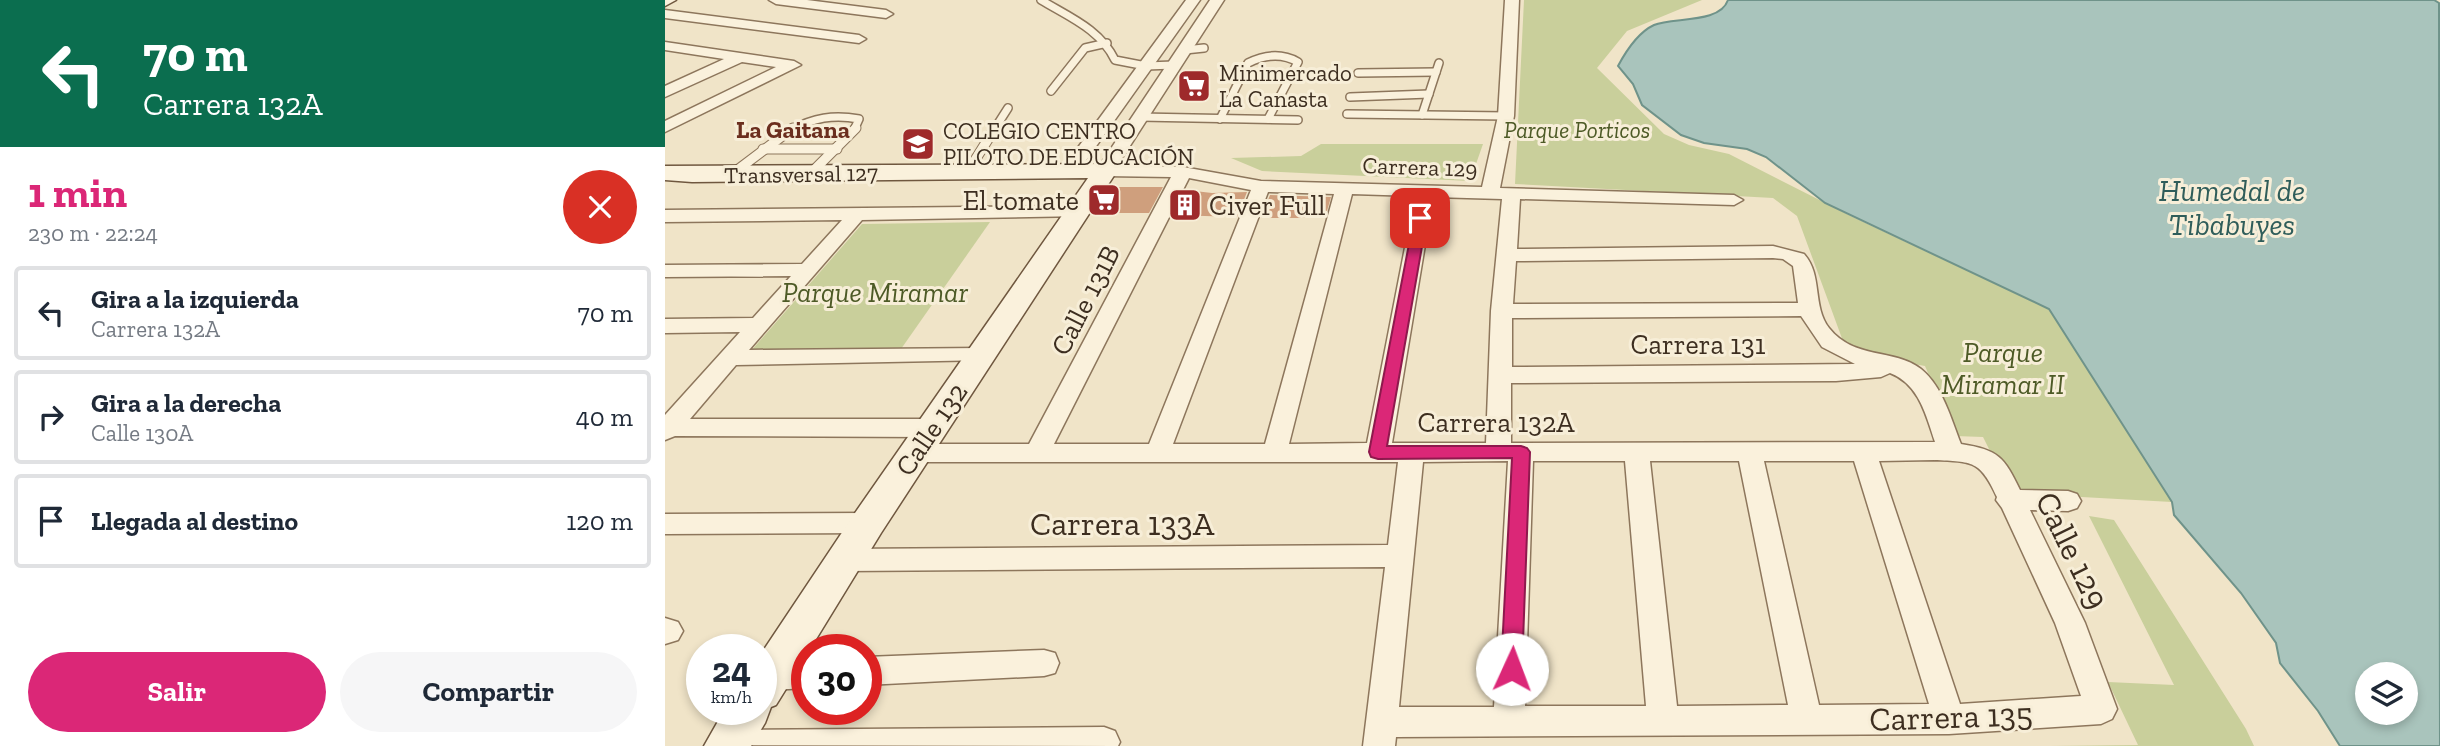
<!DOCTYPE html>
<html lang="es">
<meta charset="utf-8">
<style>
:root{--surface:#fff;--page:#f6f6f7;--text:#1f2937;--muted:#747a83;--line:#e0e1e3;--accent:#db2777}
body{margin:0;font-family:"Zilla Slab",serif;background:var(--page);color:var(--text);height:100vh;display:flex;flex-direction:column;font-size:26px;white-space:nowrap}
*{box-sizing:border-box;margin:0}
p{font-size:23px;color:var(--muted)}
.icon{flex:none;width:38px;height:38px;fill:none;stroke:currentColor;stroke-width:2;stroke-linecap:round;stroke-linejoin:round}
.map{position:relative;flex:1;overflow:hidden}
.drawer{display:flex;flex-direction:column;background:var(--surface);width:665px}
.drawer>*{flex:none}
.top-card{background:#0b6e4f;color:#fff;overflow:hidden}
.fabs{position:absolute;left:1690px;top:662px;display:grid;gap:14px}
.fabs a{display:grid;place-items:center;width:63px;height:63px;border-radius:50%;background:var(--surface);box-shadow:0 4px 10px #0003;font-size:35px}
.speed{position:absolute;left:21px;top:634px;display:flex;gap:14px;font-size:35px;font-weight:700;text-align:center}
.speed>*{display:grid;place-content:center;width:91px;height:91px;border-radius:50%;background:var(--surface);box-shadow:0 4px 10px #0003;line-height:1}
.speed small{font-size:18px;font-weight:400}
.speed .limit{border:10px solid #d22;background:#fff;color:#111}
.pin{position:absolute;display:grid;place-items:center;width:60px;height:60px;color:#fff;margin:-30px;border-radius:14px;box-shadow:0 4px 10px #0006}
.me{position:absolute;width:77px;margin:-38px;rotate:2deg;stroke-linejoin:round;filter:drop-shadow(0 0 5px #0008)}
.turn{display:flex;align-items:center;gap:24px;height:147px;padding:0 28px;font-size:32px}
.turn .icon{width:91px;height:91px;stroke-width:2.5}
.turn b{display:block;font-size:49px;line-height:60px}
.round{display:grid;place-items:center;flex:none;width:74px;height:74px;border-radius:37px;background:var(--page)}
.headline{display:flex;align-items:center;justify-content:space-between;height:119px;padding:0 28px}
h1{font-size:42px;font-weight:700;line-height:52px;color:var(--accent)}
.cta{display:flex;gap:14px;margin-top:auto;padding:14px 28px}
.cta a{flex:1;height:80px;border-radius:42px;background:var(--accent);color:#fff;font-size:28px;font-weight:700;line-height:80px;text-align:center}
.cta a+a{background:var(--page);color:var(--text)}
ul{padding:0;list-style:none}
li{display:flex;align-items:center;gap:21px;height:94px;margin:0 14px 10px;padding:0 14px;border:4px solid var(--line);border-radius:7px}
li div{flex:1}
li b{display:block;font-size:26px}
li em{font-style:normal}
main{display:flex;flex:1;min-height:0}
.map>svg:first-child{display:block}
.green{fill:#c9cf9b}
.water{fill:#a9c4bc;stroke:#6f938a;stroke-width:2;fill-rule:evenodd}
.building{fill:#cf9f7d}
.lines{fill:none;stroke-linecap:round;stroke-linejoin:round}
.lane-far1-casing{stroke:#8d765c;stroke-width:10}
.lane-casing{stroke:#8d765c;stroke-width:11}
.street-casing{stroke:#8d765c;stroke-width:3}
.secondary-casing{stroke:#6f573f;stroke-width:3}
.lane-far1{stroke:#faf1dc;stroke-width:7}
.lane{stroke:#faf1dc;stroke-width:9}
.street{fill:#faf1dc;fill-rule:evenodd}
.secondary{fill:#faf1dc;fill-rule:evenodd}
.route{fill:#db2777;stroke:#8e194d;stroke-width:2}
.labels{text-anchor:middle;stroke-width:6;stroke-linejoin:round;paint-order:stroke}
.far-poi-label{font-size:23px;fill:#3d2e20;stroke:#f7eed8;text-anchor:start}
.far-park-label{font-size:23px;font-style:italic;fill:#4d5a26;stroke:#f7eed8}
.far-street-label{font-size:23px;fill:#3d2e20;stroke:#f7eed8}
.far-neighbourhood-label{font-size:24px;font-weight:bold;fill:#6b2e1e;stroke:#f7eed8}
.poi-label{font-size:28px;fill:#3d2e20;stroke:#f7eed8;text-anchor:end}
.park-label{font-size:28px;font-style:italic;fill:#4d5a26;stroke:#f7eed8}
.street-label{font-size:28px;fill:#3d2e20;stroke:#f7eed8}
.water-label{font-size:30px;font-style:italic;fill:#2f5d5a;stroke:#f7eed8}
.near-street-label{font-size:33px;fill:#3d2e20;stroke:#f7eed8}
</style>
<main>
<section class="drawer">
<div class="top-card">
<div class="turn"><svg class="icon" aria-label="left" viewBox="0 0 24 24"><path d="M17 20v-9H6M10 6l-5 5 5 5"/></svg><div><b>70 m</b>Carrera 132A</div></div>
</div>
<div class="headline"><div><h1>1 min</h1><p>230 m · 22:24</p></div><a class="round" style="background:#d93025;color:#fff"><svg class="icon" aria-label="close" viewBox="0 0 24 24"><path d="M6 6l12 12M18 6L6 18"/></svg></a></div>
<ul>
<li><svg class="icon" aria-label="left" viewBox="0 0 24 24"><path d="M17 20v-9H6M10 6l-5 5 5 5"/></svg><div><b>Gira a la izquierda</b><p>Carrera 132A</p></div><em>70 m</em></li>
<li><svg class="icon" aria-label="right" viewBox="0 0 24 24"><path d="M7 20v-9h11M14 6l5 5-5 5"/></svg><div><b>Gira a la derecha</b><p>Calle 130A</p></div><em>40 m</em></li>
<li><svg class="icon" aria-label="arrive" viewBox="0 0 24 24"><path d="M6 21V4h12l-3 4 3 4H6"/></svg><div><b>Llegada al destino</b></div><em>120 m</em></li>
</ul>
<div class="cta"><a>Salir</a><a>Compartir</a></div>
</section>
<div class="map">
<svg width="1775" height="746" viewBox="0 0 1775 746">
<rect width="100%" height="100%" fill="#f0e4c8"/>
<g class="green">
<path d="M859,0H1037L962,31L932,68L999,134L1024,145L1064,154L1190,218L1384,309L1507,502L1346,493L1318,437L1290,436L1260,366L1182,352L1132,216L1108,198L850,184Z"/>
<path d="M656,144H818L805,181L597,171L566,158L636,156Z"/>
<path d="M325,222L236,349L85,352L197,224Z"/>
<path d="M1424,516L1449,520L1581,729L1589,746H1385L1473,745L1443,682L1509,685Z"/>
</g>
<path class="water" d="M1063,0H1769L1774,3L1775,746H1675L1653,711L1615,663L1611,643L1576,593L1509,515L1507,502L1384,309L1160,203L1101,157L1082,149L1039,143L1016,135L977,105L968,84L953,66C961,51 974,32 989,25C1008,17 1055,24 1063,0ZM1703,674H1741V712H1703Z"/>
<g class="building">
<path d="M445,187H498L484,213H428Z"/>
<path d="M521,190L547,193L582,192L572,217L508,215Z"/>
<path d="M605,195L666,197L660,218H596Z"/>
</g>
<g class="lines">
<defs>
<g id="lane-far1">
<path d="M376,0C404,17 435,29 450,60L481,66L509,65"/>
<path d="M520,50L539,48"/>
<path d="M693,73L771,72"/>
<path d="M386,91L420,48L442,43"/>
<path d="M685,97L764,94"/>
<path d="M682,114L841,116"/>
<path d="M757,115L774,63"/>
<path d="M475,117L633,120"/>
<path d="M555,119L583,63C599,55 617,53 633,62L603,119"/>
<path d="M125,130C149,118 168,114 194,119L189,130"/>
<path d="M329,130L343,108"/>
</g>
<g id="lane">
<path d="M98,149H172"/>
<path d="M302,173L330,128"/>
<path d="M67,174L128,128"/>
<path d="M145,174L191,128"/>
</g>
<g id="street">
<path d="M104,0H142L221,10L228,14L221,18L111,4Z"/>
<path d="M521,0H535L410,176H398L395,172L398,168Z"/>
<path d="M545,0H559L452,166L518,167L596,181L817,187L833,116L840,0H854L849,116L835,188L1069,195L1078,200L1069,205L855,199L852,249L1108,246L1139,254C1158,275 1147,306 1164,328C1189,360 1229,348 1256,369C1278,387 1286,419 1296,444C1334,450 1339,457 1355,490L1403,491L1412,494L1416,501L1412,508L1403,511L1365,510L1420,623L1452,709L1447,719L1436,724L1284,734L731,737L730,746H698L720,567L179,571L169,568L165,560L169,552L179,549L723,545L733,462H250L241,459L238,453L241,447L250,444H364L506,177L440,176L431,171ZM524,178L586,190L484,444H389ZM603,192L669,194L600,444H508ZM687,194L750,196L702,443L624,444ZM768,197L837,199L826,311L821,443H727ZM1108,258L1118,259L1128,266L1133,303L848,304L851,261ZM1136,316L1157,347L1190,364L847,367V318ZM1225,373C1254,384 1261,415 1270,442L846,443V383L1171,381L1216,377ZM1269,460C1308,462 1315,460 1332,497L1331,500L1337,508L1390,623L1416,696L1295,704L1214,461ZM843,461L829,707H734L758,462ZM868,461H960L981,706H860ZM985,461H1074L1123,705L1012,706ZM1099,461H1189L1264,704L1154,705Z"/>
<path d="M0,10L194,35L201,39L194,43L0,18Z"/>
<path d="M0,42L129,61L136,65L0,132V121L111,67L77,62L0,97V86L59,59L0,50Z"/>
<path d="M412,206L419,208L421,212L419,216L197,220L84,350L316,348L324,350L327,355L324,360L71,365L25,419H267L276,422L279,428L276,434L267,437L10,436L0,440V415L75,332L0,333V319L88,318L126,276L0,277V265L137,264L177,220L0,222V210Z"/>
<path d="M203,513L212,516L216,523L212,530L203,533L0,534V514Z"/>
<path d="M0,618L13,622L18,631L13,640L0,644Z"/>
<path d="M379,650L390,653L394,663L390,673L379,676L201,685V657Z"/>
<path d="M142,660V688L106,690L96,686V666L106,662Z"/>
<path d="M439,727L450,731L455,742L453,746L46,745L51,734L62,730Z"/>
</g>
<g id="secondary">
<path d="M0,0H11L0,6Z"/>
<path d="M440,164L449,166L452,171L216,533L145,649H142V655L111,705L106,707L100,723L86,746H39L60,709H96V654L190,513L423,178L27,182L0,180V166Z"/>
</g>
</defs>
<use href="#lane-far1" class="lane-far1-casing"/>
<use href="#lane" class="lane-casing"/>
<use href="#street" class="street-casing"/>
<use href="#secondary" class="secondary-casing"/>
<use href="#lane-far1" class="lane-far1"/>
<use href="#lane" class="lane"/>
<use href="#street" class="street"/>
<use href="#secondary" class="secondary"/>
</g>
<path class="route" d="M755,214L762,218L722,446H856L862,448L865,452L857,669L854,676L847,678L839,676L836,669L847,458L713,459L706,457L704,452L749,218Z"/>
<defs>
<symbol id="supermarket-square" viewBox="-11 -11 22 22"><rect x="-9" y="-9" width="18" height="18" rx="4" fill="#9e2a2b" stroke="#f7eed8"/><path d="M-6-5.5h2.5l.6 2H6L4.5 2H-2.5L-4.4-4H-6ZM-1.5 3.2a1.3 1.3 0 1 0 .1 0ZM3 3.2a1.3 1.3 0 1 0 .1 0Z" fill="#fff"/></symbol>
<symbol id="school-square" viewBox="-11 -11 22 22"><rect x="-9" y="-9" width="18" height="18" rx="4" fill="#9e2a2b" stroke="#f7eed8"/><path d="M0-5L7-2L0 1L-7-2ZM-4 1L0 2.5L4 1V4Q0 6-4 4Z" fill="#fff"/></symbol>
<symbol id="building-square" viewBox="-11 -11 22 22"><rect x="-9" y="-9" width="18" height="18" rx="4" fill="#9e2a2b" stroke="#f7eed8"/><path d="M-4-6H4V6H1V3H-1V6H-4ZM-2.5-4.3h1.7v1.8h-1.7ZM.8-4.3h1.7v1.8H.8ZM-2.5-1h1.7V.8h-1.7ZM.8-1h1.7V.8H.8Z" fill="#fff"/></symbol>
</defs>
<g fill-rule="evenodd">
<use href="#supermarket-square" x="510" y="67" width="38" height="38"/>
<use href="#school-square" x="234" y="125" width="38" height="38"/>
<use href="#supermarket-square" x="420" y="181" width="38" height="38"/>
<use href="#building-square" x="501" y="186" width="38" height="38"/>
</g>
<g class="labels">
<g class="far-poi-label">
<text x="554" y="81">Minimercado<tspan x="554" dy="26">La Canasta</tspan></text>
<text x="278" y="139">COLEGIO CENTRO<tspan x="278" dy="26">PILOTO DE EDUCACIÓN</tspan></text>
</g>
<g class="far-park-label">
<text x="912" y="138">Parque Porticos</text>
</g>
<g class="far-street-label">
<text transform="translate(755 167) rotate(2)" y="8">Carrera 129</text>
<text transform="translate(136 174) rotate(-1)" y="8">Transversal 127</text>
</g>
<g class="far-neighbourhood-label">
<text x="128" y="138">La Gaitana</text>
</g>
<g class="poi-label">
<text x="414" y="210">El tomate</text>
<text x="544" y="215" text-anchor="start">Civer Full</text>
</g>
<g class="park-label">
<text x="210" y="302">Parque Miramar</text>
<text x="1338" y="362">Parque<tspan x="1338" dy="32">Miramar II</tspan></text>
</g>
<g class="street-label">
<text transform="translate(420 300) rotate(-63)" y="10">Calle 131B</text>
<text x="1033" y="354">Carrera 131</text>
<text x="831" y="432">Carrera 132A</text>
<text transform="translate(266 429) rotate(-56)" y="10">Calle 132</text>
</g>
<g class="water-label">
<text x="1567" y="201">Humedal de<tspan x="1567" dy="34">Tibabuyes</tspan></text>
</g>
<g class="near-street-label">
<text x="457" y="535">Carrera 133A</text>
<text transform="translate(1408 550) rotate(64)" y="12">Calle 129</text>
<text transform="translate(1286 716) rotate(-2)" y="12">Carrera 135</text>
</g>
</g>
</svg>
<div class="fabs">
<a><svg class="icon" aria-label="layers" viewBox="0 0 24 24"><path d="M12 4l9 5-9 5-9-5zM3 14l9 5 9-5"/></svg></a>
</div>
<div class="speed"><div>24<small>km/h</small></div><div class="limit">30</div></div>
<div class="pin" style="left:755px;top:218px;background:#d93025"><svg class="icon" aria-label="arrive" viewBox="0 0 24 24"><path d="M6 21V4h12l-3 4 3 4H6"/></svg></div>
<svg class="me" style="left:847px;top:669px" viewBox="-20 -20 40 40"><circle r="19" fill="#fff"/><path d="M0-13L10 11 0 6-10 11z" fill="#db2777"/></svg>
</div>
</main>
